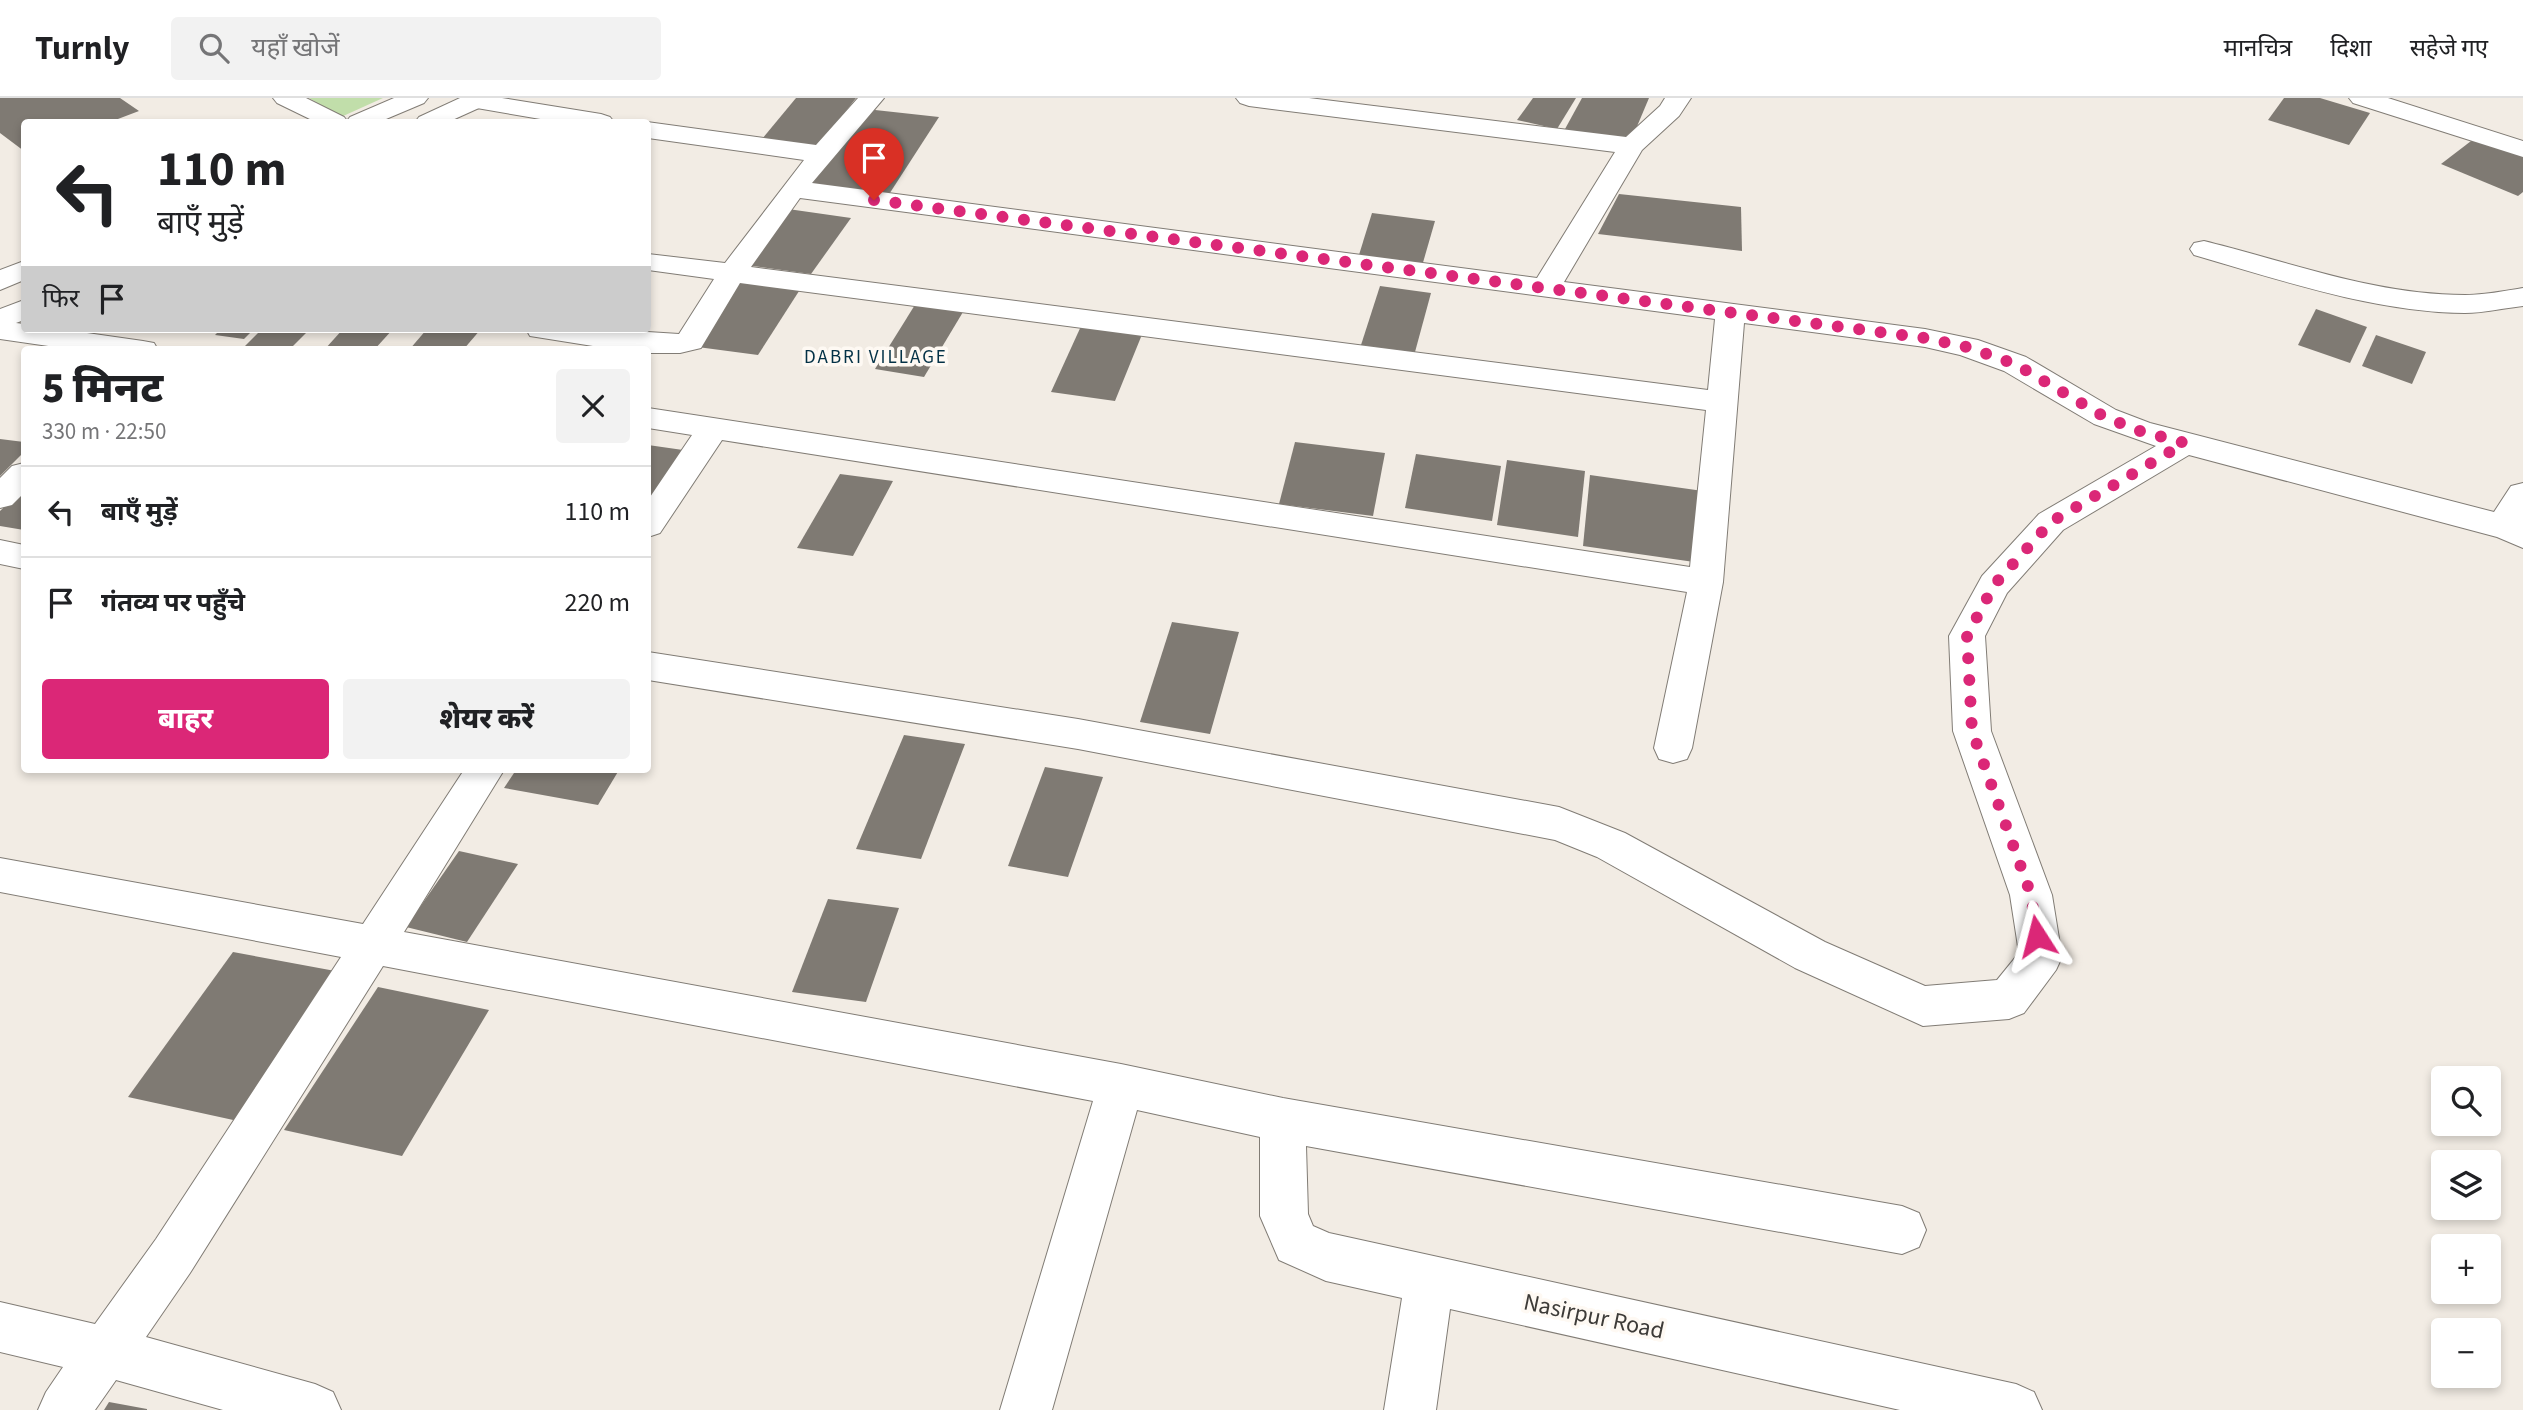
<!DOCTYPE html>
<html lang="hi">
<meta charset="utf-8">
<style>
:root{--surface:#fff;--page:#f2f2f2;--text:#202124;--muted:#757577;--line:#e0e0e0;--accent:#db2777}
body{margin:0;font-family:"Source Sans 3","Noto Sans Devanagari",sans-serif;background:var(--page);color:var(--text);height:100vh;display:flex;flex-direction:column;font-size:26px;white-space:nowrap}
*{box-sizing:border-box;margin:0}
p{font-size:23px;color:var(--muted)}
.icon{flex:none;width:38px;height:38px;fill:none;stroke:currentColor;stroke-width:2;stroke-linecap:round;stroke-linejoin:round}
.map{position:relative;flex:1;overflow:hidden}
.side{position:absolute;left:21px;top:248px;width:630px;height:427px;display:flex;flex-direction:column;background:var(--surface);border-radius:7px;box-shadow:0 4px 10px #0003}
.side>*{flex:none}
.top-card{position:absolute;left:21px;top:21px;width:630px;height:214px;border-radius:7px;box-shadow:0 4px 10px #0003;background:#fff;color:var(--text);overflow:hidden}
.fabs{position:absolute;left:2431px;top:968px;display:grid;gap:14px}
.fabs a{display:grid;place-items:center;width:70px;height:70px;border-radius:7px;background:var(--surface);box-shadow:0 4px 10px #0003;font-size:35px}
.pin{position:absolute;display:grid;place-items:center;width:60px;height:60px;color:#fff;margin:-72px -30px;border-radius:50% 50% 50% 0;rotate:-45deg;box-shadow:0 0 7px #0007}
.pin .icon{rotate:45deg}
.me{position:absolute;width:77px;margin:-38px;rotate:351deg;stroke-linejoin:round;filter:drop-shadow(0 0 5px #0008)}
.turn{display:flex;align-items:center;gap:24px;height:147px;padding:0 21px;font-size:32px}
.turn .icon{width:91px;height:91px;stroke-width:2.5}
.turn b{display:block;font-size:49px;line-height:60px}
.then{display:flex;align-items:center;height:66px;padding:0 21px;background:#0003;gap:14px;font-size:26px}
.round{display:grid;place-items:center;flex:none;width:74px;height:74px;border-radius:7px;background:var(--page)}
.overview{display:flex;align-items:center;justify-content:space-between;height:119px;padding:0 21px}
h1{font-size:42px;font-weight:800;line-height:52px}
.button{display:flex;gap:14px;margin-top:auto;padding:14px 21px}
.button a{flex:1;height:80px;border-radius:7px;background:var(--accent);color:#fff;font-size:28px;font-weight:800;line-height:80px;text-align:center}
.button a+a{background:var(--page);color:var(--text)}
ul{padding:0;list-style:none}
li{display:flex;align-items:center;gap:21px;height:91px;padding:0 21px;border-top:2px solid var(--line)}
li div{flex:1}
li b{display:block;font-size:26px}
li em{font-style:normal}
header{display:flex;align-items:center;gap:42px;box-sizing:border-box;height:98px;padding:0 35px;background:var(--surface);border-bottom:2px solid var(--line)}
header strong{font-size:33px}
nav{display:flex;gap:38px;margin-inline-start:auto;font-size:24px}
.search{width:490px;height:63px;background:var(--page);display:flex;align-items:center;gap:18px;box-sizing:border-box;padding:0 24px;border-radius:7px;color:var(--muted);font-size:26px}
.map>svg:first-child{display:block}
.green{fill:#c1deaa}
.building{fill:#7f7a73}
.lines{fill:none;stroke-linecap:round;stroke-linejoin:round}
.minor-casing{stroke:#817c75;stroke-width:2}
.major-casing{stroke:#817c75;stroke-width:2}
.minor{fill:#fff;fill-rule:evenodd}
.major{fill:#fff;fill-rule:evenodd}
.route{stroke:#db2777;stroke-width:12;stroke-dasharray:0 21.6}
.labels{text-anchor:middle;stroke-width:7;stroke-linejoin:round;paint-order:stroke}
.far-neighbourhood-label{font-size:19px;letter-spacing:2px;fill:#033146;stroke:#fef9f3}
.near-street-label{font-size:24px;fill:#3d3b38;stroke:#fef9f3}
</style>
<header>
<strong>Turnly</strong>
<div class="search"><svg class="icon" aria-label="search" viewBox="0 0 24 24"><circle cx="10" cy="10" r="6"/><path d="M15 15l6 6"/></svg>यहाँ खोजें</div>
<nav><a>मानचित्र</a><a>दिशा</a><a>सहेजे गए</a></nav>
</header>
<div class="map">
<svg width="2523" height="1312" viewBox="0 0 2523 1312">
<rect width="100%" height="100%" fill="#f2ece4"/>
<path class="green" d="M309,0H383L341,19Z"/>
<g class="building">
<path d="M0,0H120L139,13L110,24H24V53L0,35Z"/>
<path d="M796,0H856L818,49L762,41Z"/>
<path d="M1533,0H1576L1557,31L1517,22Z"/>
<path d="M1582,0H1649L1630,45L1565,31Z"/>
<path d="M2284,0H2320L2370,15L2349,47L2268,22Z"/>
<path d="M866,11L939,19L886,101L808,92Z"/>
<path d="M2475,40L2523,59V94L2518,98L2441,66Z"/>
<path d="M1619,96L1741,109L1742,153L1598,136Z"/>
<path d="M788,111L851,120L811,176L746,167Z"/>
<path d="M1372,115L1435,123L1422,168L1358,160Z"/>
<path d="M735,183L801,190L758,257L690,248Z"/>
<path d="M1380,188L1431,195L1415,254L1361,247Z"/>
<path d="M918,202L966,209L924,279L875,271Z"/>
<path d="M2316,211L2367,229L2350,265L2298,247Z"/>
<path d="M1082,226L1143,234L1115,303L1051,294Z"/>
<path d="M221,231H254L244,241L215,237Z"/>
<path d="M262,231H310L289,252L244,249Z"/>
<path d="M343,231H393L374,252L325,251Z"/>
<path d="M427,231H481L463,252H409Z"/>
<path d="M2376,237L2426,254L2412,286L2362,268Z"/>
<path d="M0,341L24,344V354L0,378Z"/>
<path d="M1295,344L1385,355L1373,418L1279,406Z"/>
<path d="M648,347L683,352L648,407Z"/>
<path d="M1416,356L1501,368L1492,423L1405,410Z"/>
<path d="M1507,362L1585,373L1578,439L1497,427Z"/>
<path d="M840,376L893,383L853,458L797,450Z"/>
<path d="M1590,377L1703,393L1701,465L1583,448Z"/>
<path d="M20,394L24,395V432L0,428V413Z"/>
<path d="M1172,524L1239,534L1210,636L1140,624Z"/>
<path d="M904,637L965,646L921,761L856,751Z"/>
<path d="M1045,669L1103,679L1068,779L1008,768Z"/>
<path d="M516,672H619L598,707L504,690Z"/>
<path d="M459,753L518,766L467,844L406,829Z"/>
<path d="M828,801L899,810L866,904L792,894Z"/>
<path d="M233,854L346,875L247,1025L128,999Z"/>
<path d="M378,889L489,912L402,1058L284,1032Z"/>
<path d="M109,1304L147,1311V1312H104Z"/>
</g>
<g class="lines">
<defs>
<g id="minor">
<path d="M273,0H306L344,19L348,24H316L277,5Z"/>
<path d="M464,0H502L601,16L610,19L614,24H558L465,8L461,3Z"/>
<path d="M858,0H884L812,85L1537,180L1615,54L1249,8L1240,5L1236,0H1309L1626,39L1660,8L1665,0H1691L1679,18L1642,52L1564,184L1925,231L1978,242L2026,259L2116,312L2150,325L2494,414L2511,388L2523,385V450L2497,439L2189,357L2063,432L2007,495L1985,538L1991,633L2052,797L2062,859L2056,872L2024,915L2009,921L1923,928L1795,870L1597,759L1555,742L1078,651L648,582V554L1078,621L1559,709L1625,735L1825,844L1925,888L1997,882L2019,855L2010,797L1953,633L1949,538L1982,478L2039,416L2156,348L2094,326L2004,273L1960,257L1925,249L1744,225L1723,484L1692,650L1687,661L1673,665L1659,661L1654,650L1687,494L722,342L660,435L648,439V402L692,337L648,330V310L1690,469L1706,312L740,185L701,250L680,255H648V252H618L530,238L526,231H601L679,236L714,181L648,172V156L725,165L804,62L648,40L647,24L816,47ZM800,100L1715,221L1708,292L751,169Z"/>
<path d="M2349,0H2388L2523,43V59L2353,5Z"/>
<path d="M2204,143C2290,164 2375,197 2465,197C2484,197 2504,193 2523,190V208C2504,210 2484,215 2465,215C2375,214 2280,182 2194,157L2190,151L2194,145Z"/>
<path d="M0,223L24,226V231H59L143,243L154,245L158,252H76L0,241Z"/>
<path d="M24,365V395L12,407L0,410V380L12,368Z"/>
<path d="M0,442L24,447V471L0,466Z"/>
<path d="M464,672H504L404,834L1121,966L1283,1000L1902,1108L1919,1115L1926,1132L1919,1149L1902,1156L1306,1048L1308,1116L1313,1128L1329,1135L2016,1286L2034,1294L2042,1312H1900L1450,1211L1436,1312H1384L1402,1200L1326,1183L1279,1162L1260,1118V1039L1137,1012L1052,1312H1000L1093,1003L383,868L190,1175L146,1239L315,1286L333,1294L341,1312H223L116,1282L95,1312H38L46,1294L63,1269L0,1254V1204L95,1226L156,1141L341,859L0,794V760L363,826Z"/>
</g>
<g id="major">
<path d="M394,0H428L424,5L379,24H346L350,19Z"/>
<path d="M460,0H494L490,5L448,24H415L419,19Z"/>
<path d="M24,163V182L0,192V172Z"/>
<path d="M24,202V222L0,231V211Z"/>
</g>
</defs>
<use href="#minor" class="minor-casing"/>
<use href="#major" class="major-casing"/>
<use href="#minor" class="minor"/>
<use href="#major" class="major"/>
</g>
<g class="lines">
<path class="route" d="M874,102L1925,240L1967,249L2015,266L2105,319L2140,333L2185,345L2051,424L1994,487L1967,538L1972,633L2031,797L2037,838"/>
</g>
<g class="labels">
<g class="far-neighbourhood-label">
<text x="876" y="265">DABRI VILLAGE</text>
</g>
<g class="near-street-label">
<text transform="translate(1594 1218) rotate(12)" y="8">Nasirpur Road</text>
</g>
</g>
</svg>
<div class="fabs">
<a><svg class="icon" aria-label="search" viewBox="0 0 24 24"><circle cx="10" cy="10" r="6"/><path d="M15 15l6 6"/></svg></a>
<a><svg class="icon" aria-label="layers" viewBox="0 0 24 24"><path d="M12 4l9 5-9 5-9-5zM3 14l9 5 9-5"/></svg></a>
<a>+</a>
<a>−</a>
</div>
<div class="pin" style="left:874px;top:102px;background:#d93025"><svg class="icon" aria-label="arrive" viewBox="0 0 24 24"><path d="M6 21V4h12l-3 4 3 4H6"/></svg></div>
<svg class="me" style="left:2037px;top:838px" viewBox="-20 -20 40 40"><path d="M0-17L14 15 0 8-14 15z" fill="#db2777" stroke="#fff" stroke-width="4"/></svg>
<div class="top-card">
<div class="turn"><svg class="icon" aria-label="left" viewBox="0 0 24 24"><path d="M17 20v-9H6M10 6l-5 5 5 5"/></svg><div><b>110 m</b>बाएँ मुड़ें</div></div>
<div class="then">फिर<svg class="icon" aria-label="arrive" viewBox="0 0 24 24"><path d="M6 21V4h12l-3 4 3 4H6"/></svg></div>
</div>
<section class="side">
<div class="overview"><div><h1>5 मिनट</h1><p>330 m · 22:50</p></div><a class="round"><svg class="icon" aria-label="close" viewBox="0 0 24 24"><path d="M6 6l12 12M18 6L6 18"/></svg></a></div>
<ul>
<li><svg class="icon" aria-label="left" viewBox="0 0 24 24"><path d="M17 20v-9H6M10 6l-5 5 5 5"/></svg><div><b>बाएँ मुड़ें</b></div><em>110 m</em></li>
<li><svg class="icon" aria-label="arrive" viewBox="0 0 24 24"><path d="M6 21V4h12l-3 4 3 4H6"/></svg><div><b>गंतव्य पर पहुँचे</b></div><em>220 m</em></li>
</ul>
<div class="button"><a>बाहर</a><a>शेयर करें</a></div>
</section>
</div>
